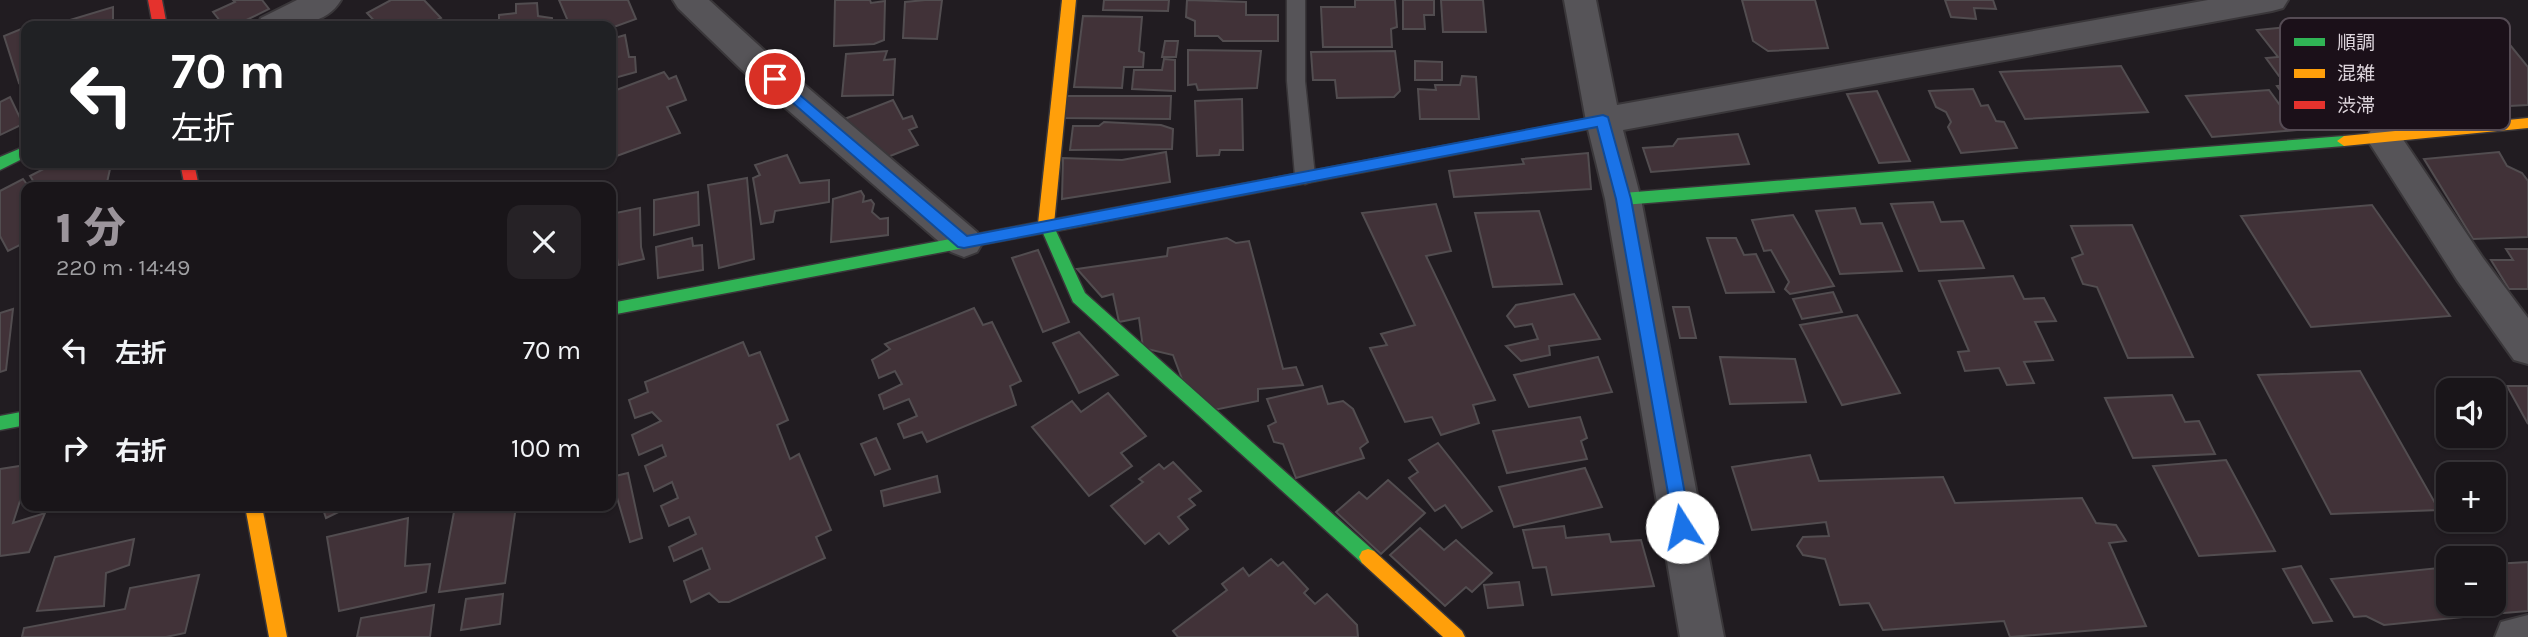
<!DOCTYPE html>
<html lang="ja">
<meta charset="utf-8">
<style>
:root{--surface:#191519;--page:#262226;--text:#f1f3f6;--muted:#9f9fa2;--line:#373438;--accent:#9b949b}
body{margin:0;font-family:Karla,"Noto Sans JP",sans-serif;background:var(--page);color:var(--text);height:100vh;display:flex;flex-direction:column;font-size:26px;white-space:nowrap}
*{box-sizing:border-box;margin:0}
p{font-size:23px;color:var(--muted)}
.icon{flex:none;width:38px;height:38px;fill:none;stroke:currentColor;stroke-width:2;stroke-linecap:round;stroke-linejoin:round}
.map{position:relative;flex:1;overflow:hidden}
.details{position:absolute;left:21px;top:182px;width:595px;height:329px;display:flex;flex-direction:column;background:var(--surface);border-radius:14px;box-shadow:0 2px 5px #0004,0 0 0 2px var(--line)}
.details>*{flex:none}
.top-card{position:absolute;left:21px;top:21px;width:595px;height:147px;border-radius:14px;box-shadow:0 2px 5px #0004,0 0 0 2px var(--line);background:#202124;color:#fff;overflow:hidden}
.buttons{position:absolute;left:2436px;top:378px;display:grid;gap:14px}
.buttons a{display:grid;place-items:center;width:70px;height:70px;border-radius:14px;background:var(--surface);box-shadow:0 2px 5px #0004,0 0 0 2px var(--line);font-size:35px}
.pin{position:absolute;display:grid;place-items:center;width:60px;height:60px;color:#fff;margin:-30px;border:4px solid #fff;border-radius:50%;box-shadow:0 2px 7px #0007}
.me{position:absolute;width:77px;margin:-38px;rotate:350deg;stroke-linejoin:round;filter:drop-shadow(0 0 5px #0008)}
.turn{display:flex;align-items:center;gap:24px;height:147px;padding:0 35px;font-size:32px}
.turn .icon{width:91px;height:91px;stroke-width:2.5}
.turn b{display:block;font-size:49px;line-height:60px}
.round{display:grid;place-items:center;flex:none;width:74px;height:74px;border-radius:14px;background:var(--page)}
.headline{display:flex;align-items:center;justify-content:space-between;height:119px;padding:0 35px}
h1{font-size:42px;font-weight:800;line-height:52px;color:var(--accent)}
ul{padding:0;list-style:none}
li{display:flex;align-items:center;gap:21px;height:98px;padding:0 35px}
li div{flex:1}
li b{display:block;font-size:26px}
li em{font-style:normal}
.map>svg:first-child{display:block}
.building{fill:#413238;stroke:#524d50;stroke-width:2}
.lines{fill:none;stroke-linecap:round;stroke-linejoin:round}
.lane-casing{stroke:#3a373a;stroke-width:3}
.street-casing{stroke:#3a373a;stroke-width:4}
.fast-casing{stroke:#3a373a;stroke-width:3}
.slow-casing{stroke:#3a373a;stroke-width:3}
.jam-casing{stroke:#3a373a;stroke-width:3}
.lane{fill:#565458;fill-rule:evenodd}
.street{fill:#565458;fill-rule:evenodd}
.fast{fill:#30b455;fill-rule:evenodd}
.slow{fill:#ff9f0a;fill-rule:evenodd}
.jam{fill:#e5322d;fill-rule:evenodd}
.route{fill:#1a73e8;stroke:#114b97;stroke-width:2}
.key{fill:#1b1019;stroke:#554b54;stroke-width:2}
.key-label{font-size:19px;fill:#ddd5dc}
</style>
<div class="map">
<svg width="2528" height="637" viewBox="0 0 2528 637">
<rect width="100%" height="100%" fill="#211c21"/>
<g class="building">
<path d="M233,0H262L269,9L234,26H224L213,12L235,2Z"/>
<path d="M391,0H424L441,18L425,26H379L367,13Z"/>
<path d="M559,0H628L636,19L611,28L570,26Z"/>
<path d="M835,0H870L871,3L885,1L884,40L874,44L834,46Z"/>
<path d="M925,0H942L937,39L903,38L905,2Z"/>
<path d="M1104,0H1169L1168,11L1103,10Z"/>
<path d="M1187,0L1246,2V15H1278V41H1223L1218,36H1195V21L1186,17Z"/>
<path d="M1355,0H1395L1397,27L1391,29L1392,47H1323L1321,7H1355Z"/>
<path d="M1403,0H1434V15H1424L1425,29H1403Z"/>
<path d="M1441,0H1483L1486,32H1443Z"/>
<path d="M1742,0H1815L1828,48L1768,51L1753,41Z"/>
<path d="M1945,0H1993L1996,9L1974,8L1976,19L1951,17Z"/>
<path d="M537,3L538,16L552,18V26H499V15L516,13V4Z"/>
<path d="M113,7V26H60V23Z"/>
<path d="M1083,16L1142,17L1139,51L1144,53L1143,67H1124L1122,88L1074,87Z"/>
<path d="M2465,23L2472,31L2498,30L2528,67V105L2490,107L2453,58H2445L2420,25Z"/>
<path d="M2300,26L2325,58L2348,56L2358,68L2279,76L2266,58L2278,57L2257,30Z"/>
<path d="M26,27V79L19,83L4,36Z"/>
<path d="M625,35L629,57H635L636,72L611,79V39Z"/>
<path d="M1165,41H1178L1176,57H1162Z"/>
<path d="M1188,50L1261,51L1257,88L1198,90L1196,84L1188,85Z"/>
<path d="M887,51L884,60L895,59L893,95L842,96L846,54Z"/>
<path d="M1395,51L1400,91L1394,97L1337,98L1335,80H1313L1311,52Z"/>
<path d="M1164,59L1175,60V91L1132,89L1134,70H1162Z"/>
<path d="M1415,61L1442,62V80H1415Z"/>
<path d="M2121,66L2148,112L2025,119L2000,72Z"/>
<path d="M664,72L669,79L676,76L686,100L667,107L680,133L611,158V92Z"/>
<path d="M1462,76L1476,77L1479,119H1420L1418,89L1436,90L1435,85H1460Z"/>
<path d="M2334,81L2362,119L2304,123L2277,86Z"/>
<path d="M1973,89L1981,106L1988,105L1996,121L2004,122L2017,148L1961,153L1948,127L1951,122L1946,112L1936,107L1929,91Z"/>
<path d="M2269,90L2298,130L2212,137L2186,96Z"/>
<path d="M1877,91L1910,161L1879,163L1847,94Z"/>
<path d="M1063,96H1171L1170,119L1061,118Z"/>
<path d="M10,97L23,124L0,135V102Z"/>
<path d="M1242,99L1243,150H1220L1219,155L1197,156L1195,101Z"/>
<path d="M893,100L903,119L912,116L917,127L909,130L918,145L880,160L842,120Z"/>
<path d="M1104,122L1161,125L1173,129L1172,149L1070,150L1073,126H1099Z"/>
<path d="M1738,134L1749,164L1651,172L1643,148L1673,146L1678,139Z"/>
<path d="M1166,152L1170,182L1062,199L1063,158L1122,160Z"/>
<path d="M2499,152L2507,166L2522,173L2528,181V237L2473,239L2424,159Z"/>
<path d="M1588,153L1591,189L1454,197L1449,171L1524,164L1522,159Z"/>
<path d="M787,155L800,183L829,180V202L775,211L773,222L761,224L753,178L760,175L755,165Z"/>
<path d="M55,163H106L110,169L106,187H37L30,176Z"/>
<path d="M747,178L754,259L719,268L708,185Z"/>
<path d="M23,179L29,187H26V242L8,251L0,236V191Z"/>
<path d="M861,191L864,196L863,202L871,200L874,204L872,212L880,219L888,218V235L831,242L833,199Z"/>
<path d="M698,192L699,225L654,235V200Z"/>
<path d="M1933,202L1941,222L1963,221L1984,268L1919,271L1891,204Z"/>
<path d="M1436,204L1451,251L1426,256L1495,400L1473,405L1479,423L1441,435L1432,417L1405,422L1370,348L1387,345L1381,334L1415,325L1362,213Z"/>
<path d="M2372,205L2450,316L2311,327L2241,216Z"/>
<path d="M640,208L641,247L644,259L618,265L617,258L611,260V214Z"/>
<path d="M1855,208L1861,224L1882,223L1902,271L1840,274L1816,211Z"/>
<path d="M1539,211L1562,284L1493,287L1475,213Z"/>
<path d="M1793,215L1834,286L1790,294L1785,289L1789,282L1771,250L1764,251L1752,220Z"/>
<path d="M2132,225L2193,357L2128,358L2097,287L2083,284L2072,258L2083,254L2071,226Z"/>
<path d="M692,238L693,246L702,245L703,270L658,278L656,247Z"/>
<path d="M1227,238L1236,243L1249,241L1283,369L1296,367L1303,385L1258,389V401L1214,410L1182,379L1173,355L1143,348L1139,318L1119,322L1113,294L1102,297L1077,269L1167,256L1168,248Z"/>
<path d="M1707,238H1736L1744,255L1756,254L1774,292L1726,293Z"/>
<path d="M2506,249H2528V289H2509L2491,260H2513Z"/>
<path d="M1038,250L1069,322L1043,332L1012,258Z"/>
<path d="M2013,276L2024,299L2044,298L2056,321L2035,322L2053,360L2024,362L2034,383L2007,385L1999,368L1965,371L1958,352L1969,351L1939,281Z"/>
<path d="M1833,292L1842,312L1802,319L1793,299Z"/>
<path d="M1574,294L1600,339L1549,346L1550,355L1521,361L1506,346L1538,339L1532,324L1515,327L1507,316L1516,305Z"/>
<path d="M1673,307H1689L1696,338H1680Z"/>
<path d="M974,308L983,325L992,322L1021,381L1010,386L1016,405L927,442L922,432L904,438L898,424L917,416L909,399L884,409L879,395L902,384L895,371L879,378L872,360L890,349L885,344Z"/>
<path d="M13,309L6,370L0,372V313Z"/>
<path d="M1857,315L1900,393L1842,405L1800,325Z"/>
<path d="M1079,332L1118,375L1079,393L1053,343Z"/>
<path d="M743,342L749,356L760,352L788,420L777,425L790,459L799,454L831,530L816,537L825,558L729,602H719L709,593L691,602L684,581L710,569L702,548L674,561L669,547L696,534L689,517L669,526L661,506L678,498L672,482L654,491L645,466L666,456L662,445L639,455L632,435L661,421L652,412L635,418L629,400L648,392L645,382Z"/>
<path d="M1598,357L1612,392L1529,407L1514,375Z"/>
<path d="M1720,357L1795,359L1806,402L1730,404Z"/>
<path d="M2360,371L2439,510L2331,514L2258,375Z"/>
<path d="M1322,386L1328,404L1343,401L1353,409L1368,442L1360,448L1364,458L1296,478L1283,444L1274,442L1268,426L1276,422L1267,399Z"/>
<path d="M2507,386H2528V424Z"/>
<path d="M1108,393L1146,436L1121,453L1132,466L1089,496L1032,427L1072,401L1081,412Z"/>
<path d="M2172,395L2185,422L2199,421L2215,454L2133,458L2105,398Z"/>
<path d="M1580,417L1587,438L1581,441L1587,459L1507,473L1493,431Z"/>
<path d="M876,438L890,469L875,475L861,444Z"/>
<path d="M1438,443L1492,511L1462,528L1445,505L1435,511L1409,478L1418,472L1409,460Z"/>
<path d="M1810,455L1819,481L1943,477L1955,503L2082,498L2096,523L2116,525L2126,541L2109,543L2146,626L2010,637L2004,621L1883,630L1869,603L1840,605L1825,559L1803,555L1797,546L1803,537L1829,536L1826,522L1752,530L1732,467Z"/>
<path d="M2226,460L2275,551L2199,556L2153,466Z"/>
<path d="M1173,462L1201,491L1189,499L1195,505L1178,517L1188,529L1169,544L1159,533L1145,544L1111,506L1143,482L1139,479L1159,464L1164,469Z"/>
<path d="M26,465V482L13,523L45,513L29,552L0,556V469Z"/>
<path d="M1585,468L1602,507L1514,527L1499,487Z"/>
<path d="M628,473L642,538L630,542L611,477Z"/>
<path d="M937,476L940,492L884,506L881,491Z"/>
<path d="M1388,480L1425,513L1381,554L1336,512L1359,492L1367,499Z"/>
<path d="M322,506H351L326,518Z"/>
<path d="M497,506H516L505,583L439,592L454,512Z"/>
<path d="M408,518L405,566L430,564L426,592L339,611L327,537Z"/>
<path d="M1564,526L1566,538L1609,534L1611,542L1641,540L1654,586L1552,595L1546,567L1533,568L1523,530Z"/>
<path d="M1420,528L1444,550L1456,540L1492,573L1472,592L1466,587L1445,606L1390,555Z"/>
<path d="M134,539L129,565L106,573L104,606L37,611L55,557Z"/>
<path d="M1271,559L1278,566L1283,562L1308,589L1304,593L1315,604L1327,594L1357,625L1358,637H1178L1173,631L1227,590L1222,584L1243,568L1249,576Z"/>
<path d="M2528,562V611L2492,614L2487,604H2494V564Z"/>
<path d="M2301,566L2332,621L2313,623L2283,569Z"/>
<path d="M2448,567V604H2477L2484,615L2384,625L2366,616L2354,617L2331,579Z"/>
<path d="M199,575L185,633L166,637H22L24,628L125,609L130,588Z"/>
<path d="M1519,582L1523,605L1488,608L1484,585Z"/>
<path d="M503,594L500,624L461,630L466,599Z"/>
<path d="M434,605L430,637H357L361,618Z"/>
</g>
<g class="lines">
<defs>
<path id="lane" d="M1287,0H1305V81L1315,176L1312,181L1305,184L1298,181L1295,176L1287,81Z"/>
<g id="street">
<path d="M297,0H341C325,28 285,26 257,26L261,18Z"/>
<path d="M673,0H709L766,52L977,232L983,242L977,252L964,257L951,252L742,70L678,8Z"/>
<path d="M1564,0H1596L1617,105L2208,0H2288L2283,8L2272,11L1623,130L1641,199L1724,637H1680L1605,199L1586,121Z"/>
<path d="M2384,125L2396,129L2483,258L2528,318V364L2514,360L2457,280L2372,147L2366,138L2372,129Z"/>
<path d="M2528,615V637H2495L2501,622Z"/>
</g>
<g id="fast">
<path d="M1603,116L1610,121L1603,126L1056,231L1085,293L1374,551L1377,557L1374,563L1368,565L1362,563L1073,302L1043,233L611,315V303L1040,222L1046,218L1051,220Z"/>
<path d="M2344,136L2351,141L2344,146L1623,205L1616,199L1623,193Z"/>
<path d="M26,146V157L0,170V157Z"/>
<path d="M26,411V425L0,430V416Z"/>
</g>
<g id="slow">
<path d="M1062,0H1076L1054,224L1046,230L1038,224Z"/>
<path d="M2528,118V128L2344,146L2337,141L2344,136Z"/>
<path d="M245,506H262L287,637H269Z"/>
<path d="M1368,549L1374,551L1462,631L1465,637H1443L1362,563L1359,557L1362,551Z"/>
</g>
<g id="jam">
<path d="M148,0H162L167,26H153Z"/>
<path d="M180,163H194L199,187H185Z"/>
</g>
</defs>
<use href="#lane" class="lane-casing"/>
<use href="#street" class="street-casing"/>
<use href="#fast" class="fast-casing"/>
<use href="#slow" class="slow-casing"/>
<use href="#jam" class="jam-casing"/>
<use href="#lane" class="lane"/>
<use href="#street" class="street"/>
<use href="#fast" class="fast"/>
<use href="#slow" class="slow"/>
<use href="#jam" class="jam"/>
</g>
<path class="route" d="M775,74L967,236L1603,115L1608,117L1631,199L1691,527L1689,533L1682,535L1676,533L1674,527L1616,199L1597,127L964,248L958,247L770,83L768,79Z"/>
<rect x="2280" y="18" width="230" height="112" rx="10" class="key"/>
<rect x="2294" y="38" width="31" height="8" fill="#30b455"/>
<rect x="2294" y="69" width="31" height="9" fill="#ff9f0a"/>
<rect x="2294" y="101" width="31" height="8" fill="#e5322d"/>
<g class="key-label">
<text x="2337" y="49">順調</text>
<text x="2337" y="80">混雑</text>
<text x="2337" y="112">渋滞</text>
</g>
</svg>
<div class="buttons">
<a><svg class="icon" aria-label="sound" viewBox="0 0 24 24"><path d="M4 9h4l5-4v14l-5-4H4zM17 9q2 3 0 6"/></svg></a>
<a>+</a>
<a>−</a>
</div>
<div class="pin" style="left:775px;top:79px;background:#d93025"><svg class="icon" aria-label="arrive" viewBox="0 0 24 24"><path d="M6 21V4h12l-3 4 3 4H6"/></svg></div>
<svg class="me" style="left:1682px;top:527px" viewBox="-20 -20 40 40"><circle r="19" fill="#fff"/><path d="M0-13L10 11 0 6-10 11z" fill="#1a73e8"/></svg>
<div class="top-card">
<div class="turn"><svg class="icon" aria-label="left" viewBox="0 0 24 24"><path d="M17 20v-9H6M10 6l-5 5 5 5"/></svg><div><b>70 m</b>左折</div></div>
</div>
<section class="details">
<div class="headline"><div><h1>1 分</h1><p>220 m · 14:49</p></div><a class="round"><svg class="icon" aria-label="close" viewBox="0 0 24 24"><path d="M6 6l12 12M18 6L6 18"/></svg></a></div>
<ul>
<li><svg class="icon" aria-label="left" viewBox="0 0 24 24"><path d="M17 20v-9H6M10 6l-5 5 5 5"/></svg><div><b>左折</b></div><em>70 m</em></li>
<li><svg class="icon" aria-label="right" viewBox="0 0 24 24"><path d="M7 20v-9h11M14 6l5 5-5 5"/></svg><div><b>右折</b></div><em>100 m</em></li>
</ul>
</section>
</div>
